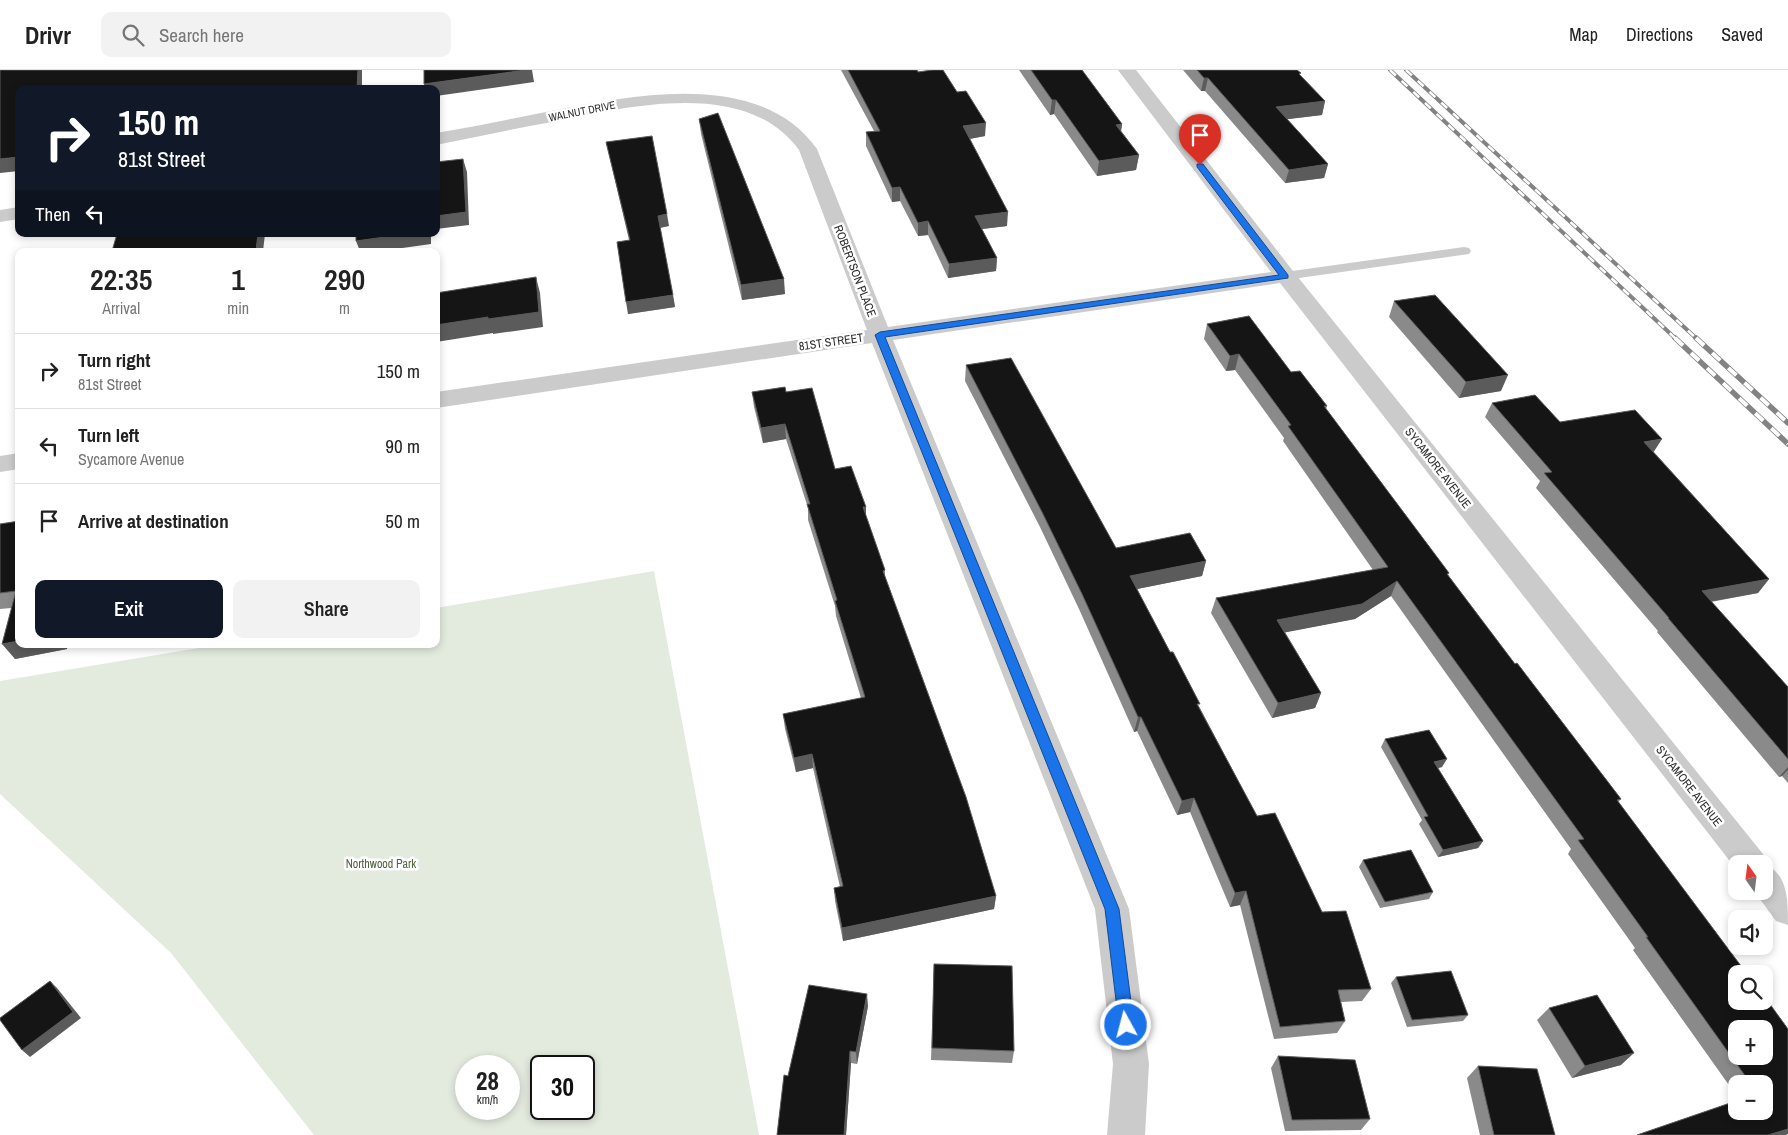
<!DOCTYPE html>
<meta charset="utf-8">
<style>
:root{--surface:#fff;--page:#f2f2f2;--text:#222;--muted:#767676;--line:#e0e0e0;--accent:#111827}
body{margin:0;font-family:"Archivo Narrow",sans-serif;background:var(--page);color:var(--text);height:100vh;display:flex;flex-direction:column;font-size:19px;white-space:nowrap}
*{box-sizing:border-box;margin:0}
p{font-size:16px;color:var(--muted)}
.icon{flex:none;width:28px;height:28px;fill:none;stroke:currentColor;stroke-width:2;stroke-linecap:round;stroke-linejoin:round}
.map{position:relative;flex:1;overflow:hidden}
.panel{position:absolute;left:15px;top:178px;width:425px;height:400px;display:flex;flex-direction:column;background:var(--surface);border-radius:10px;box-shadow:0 2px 8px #0003}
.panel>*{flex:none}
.top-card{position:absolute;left:15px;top:15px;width:425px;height:152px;border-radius:10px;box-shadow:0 2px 8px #0003;background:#111827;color:#fff;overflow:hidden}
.needle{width:32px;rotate:346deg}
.buttons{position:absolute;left:1728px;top:785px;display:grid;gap:10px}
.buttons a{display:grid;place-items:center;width:45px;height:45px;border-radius:10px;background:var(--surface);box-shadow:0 2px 8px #0003;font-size:25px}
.speed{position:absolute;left:455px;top:985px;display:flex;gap:10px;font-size:25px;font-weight:700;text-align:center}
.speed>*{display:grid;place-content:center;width:65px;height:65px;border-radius:50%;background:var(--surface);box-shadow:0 2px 8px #0003;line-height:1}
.speed small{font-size:12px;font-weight:400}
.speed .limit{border:2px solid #111;border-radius:8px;background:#fff;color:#111}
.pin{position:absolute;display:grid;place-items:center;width:42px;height:42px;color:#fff;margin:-51px -21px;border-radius:50% 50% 50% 0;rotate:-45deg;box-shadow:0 0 5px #0007}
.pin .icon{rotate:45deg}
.me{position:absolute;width:55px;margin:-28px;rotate:353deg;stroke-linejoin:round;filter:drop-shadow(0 0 4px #0008)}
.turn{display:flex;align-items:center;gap:18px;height:105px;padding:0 20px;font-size:22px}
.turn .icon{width:65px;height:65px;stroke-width:2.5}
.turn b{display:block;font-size:35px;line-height:42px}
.then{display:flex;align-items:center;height:48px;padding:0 20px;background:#0003;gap:10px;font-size:19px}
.eta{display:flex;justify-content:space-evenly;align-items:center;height:85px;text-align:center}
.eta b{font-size:30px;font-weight:600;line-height:35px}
.cta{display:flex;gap:10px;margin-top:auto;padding:10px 20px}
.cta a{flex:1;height:58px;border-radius:10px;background:var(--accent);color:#fff;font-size:20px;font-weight:600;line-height:58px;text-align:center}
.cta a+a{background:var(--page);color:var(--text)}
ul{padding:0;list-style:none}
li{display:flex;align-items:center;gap:15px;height:75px;padding:0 20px;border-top:1px solid var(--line)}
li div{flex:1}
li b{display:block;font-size:19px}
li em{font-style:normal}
header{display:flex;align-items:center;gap:30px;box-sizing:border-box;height:70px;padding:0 25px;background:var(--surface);border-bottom:1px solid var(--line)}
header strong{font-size:24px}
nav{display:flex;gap:28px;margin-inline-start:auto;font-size:18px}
.search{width:350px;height:45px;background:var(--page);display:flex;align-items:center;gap:12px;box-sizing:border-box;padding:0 18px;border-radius:10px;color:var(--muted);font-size:19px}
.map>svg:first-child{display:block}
.green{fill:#e3eade;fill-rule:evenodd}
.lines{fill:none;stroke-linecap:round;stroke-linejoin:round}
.service{fill:#cbcbcb;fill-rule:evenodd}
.minor{fill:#cbcbcb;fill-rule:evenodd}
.rail-far1-casing{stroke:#838383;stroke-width:4}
.rail-casing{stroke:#838383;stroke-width:5.5}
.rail-far1{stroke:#fff;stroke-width:2.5;stroke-dasharray:8;stroke-linecap:butt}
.rail{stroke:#fff;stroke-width:4;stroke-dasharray:11;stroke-linecap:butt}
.wall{fill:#8a8a8a;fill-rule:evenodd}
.shaded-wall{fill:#5b5b5b}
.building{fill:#151515;stroke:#5b5b5b;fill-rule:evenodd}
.route{fill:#1a73e8;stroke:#114b97}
.labels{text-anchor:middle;stroke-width:5;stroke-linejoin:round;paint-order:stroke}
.far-street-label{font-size:11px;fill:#2e2e2e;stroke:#fff}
.street-label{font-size:12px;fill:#2e2e2e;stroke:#fff}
.park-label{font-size:12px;fill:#4f6441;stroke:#fff}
</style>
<header>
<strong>Drivr</strong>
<div class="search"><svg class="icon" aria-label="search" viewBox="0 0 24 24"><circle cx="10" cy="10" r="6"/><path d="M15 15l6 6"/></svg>Search here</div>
<nav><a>Map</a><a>Directions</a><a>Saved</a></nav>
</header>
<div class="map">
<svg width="1788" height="1065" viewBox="0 0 1788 1065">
<rect width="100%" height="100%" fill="#fff"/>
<path class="green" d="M654,501L759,1065H314L171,883L0,724V611L223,574H436V538ZM466,996H509V1039H466ZM541,996H584V1039H541Z"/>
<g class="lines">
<path class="service" d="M1464,177L1469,178L1471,181L1469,184L1285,210L1278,206L1285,202Z"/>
<g class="minor">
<path d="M1118,0H1136L1293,201L1763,784L1768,796C1788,806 1788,832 1788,855L1776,851L1754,821H1764V794H1736V799L1280,213L893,270L1129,839L1149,994L1145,1065H1107L1113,994L1095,839L872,273L436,338V322L867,260L799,80C746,7 626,37 552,52C513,59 475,67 436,75V63C476,56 516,48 556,40C638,24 761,0 817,79L888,257L1271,202Z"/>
<path d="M19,137V149L0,152V140Z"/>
<path d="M19,383V399L0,402V386Z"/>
</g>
<defs>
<g id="rail-far1">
<path d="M1390,0L1676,269"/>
<path d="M1406,0L1697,269"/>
</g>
<g id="rail">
<path d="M1675,268L1788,374"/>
<path d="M1696,268L1788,353"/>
</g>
</defs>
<use href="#rail-far1" class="rail-far1-casing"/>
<use href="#rail" class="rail-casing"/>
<use href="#rail-far1" class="rail-far1"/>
<use href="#rail" class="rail"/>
</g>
<g class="wall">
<path d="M841,0H917L985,66L970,69L1007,156L982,159L997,188L996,201L948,208L928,165L918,166L900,131L892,132L866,76V62L874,61Z"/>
<path d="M1019,0H1082L1122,54L1121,61L1139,85L1136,100L1097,106L1054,44L1050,45Z"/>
<path d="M1183,0H1297L1300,5L1325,31L1322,45L1287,49L1328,94L1324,108L1285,113L1205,21H1201Z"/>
<path d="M699,49L785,224L742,230L701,64Z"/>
<path d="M606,72L669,156L660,157L675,237L628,244L629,170Z"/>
<path d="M1394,231L1501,321L1459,328L1389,247Z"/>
<path d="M1249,246L1291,302L1300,301L1327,336L1326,339L1449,503L1448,505L1515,594L1517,593L1621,729L1618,732L1747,904H1736V931H1764V926L1788,959V1064L1785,1065H1637L1736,1031V1041H1764V1014H1736V1025L1633,880L1635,878L1568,784L1571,779L1391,526L1355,549L1285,562L1321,623L1315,638L1272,648L1211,543L1216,528L1373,500L1283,371L1284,368L1235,300L1226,301L1204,269L1207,254ZM1736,959H1764V986H1736Z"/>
<path d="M966,295L1116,478L1206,491L1202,506L1137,519L1257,746L1322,842L1371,919L1362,931L1341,932L1345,951L1337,963L1274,969L1240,835L1230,837L1190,742L1177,745L1137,661L1134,662L1079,539L1040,457L965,311Z"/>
<path d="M752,322H786L866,447L885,500V508L996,826L994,839L843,871L835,831L834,818L840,817L813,698L796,702L785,659L783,644L861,628L836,546L835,536L808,450V438L786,369L763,373L754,337Z"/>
<path d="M1492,333L1560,352L1654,382L1769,509L1758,523L1711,532L1788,617V713L1782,706L1779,707L1657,562L1658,561L1536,418L1540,411L1485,347Z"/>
<path d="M0,454L67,579L15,589L11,538L0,539Z"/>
<path d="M1385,669L1442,697L1438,698L1483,771L1478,778L1438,787L1419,754L1422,750L1381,677Z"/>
<path d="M1363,790L1433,822L1429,829L1380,838L1359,797Z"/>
<path d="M934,894L1014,981L1012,993L931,990Z"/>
<path d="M1396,907L1468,945L1463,951L1407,957L1391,913Z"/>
<path d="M868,936L857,994L851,993L846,1065H777L788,1006Z"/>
<path d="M1549,938L1621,995L1572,1008L1537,950Z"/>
<path d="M1278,986L1370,1049L1361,1060L1285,1061L1271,998Z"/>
<path d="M1478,996L1555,1065H1480L1467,1008Z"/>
</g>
<g class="shaded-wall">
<path d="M358,0H362V19H357Z"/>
<path d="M526,0H532L534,12L436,26V19H426L424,14Z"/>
<path d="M1204,8H1208L1205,21H1201Z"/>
<path d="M1052,30H1056L1054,44L1050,45Z"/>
<path d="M1325,31L1322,45L1273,51L1276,37Z"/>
<path d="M986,53L985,66L963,70V56Z"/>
<path d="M1122,54L1120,69L1116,55Z"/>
<path d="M1139,85L1136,100L1097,106L1099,91Z"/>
<path d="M19,87V101L0,103V89Z"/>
<path d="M463,89L467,102L469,155L436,159V146Z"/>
<path d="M1328,94L1324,108L1285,113L1289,100Z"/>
<path d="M900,117V131L892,132V118Z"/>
<path d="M1008,142L1007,156L974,160L975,146Z"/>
<path d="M667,144L669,156L660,158L658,146Z"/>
<path d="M928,151V165L918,166V153Z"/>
<path d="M258,164H265L263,181H256Z"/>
<path d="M406,164H431V174L381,181H360L356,171Z"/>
<path d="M997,188L996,201L948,208L949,194Z"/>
<path d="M536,207L540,223L543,257L493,264V263L436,272V255Z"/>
<path d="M784,209L785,224L742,230L741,215Z"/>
<path d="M673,225L675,237L628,244L626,232Z"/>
<path d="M1239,284L1235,300L1226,301L1230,286Z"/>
<path d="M1508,305L1501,321L1459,328L1466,312Z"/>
<path d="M785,354L786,369L763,373L761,358Z"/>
<path d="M1662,369L1653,383L1644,372Z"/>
<path d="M863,437H866V452Z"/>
<path d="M1206,491L1202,506L1127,521L1130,506Z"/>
<path d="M1769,509L1758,523L1691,535L1702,521Z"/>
<path d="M1397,511L1391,526L1355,549L1272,565L1277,550Z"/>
<path d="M19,571V574H68L67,579L15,589L2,574Z"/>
<path d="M1321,623L1315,638L1272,648L1278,633Z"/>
<path d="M1138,647H1141L1137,661L1134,662Z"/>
<path d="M812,684L813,698L796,702L794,688Z"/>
<path d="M1447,689L1442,697L1430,700L1434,692Z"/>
<path d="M1788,697V700L1782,706L1779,707Z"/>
<path d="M1194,728L1190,742L1177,745L1182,731Z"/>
<path d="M1483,771L1478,778L1438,787L1443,780Z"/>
<path d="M1246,821L1240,835L1230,837L1235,823Z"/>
<path d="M996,826L994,839L843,871L842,858Z"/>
<path d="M50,911L57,918L81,948L30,987L22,980Z"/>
<path d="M867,924L868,936L857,994L856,982Z"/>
<path d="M850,981L851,993L846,1065H844Z"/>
<path d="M1634,983L1621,995L1572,1008L1585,996Z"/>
<path d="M1788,1059V1064L1785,1065H1768Z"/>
</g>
<g class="building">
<path d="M0,0H358L357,19H19V87L0,89Z"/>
<path d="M424,0H526L424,14Z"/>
<path d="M848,0H917L918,2L932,0H943L957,22L966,21L986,53L963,56L1008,142L975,146L997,188L949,194L928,151L918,153L900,117L892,118L866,62L880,61Z"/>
<path d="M1031,0H1082L1122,54L1116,55L1139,85L1099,91L1056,30H1052Z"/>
<path d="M1197,0H1297L1301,3L1299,4L1325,31L1276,37L1328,94L1289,100L1208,8H1204Z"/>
<path d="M718,43L784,209L741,215L699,49Z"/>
<path d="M652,66L667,144L658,146L673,225L626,232L617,172L630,170L606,72Z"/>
<path d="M463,89L466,142L436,146V92Z"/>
<path d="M117,164H258L256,181H112Z"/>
<path d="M356,164H406L356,171Z"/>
<path d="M536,207L539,242L488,249V247L436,255V223Z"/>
<path d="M1435,225L1508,305L1466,312L1394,231Z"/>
<path d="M1249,246L1291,302L1300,301L1327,336H1324L1449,503L1447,504L1515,594L1517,593L1621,729L1617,730L1747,904H1736V931H1764V926L1788,959V1059L1768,1065H1637L1736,1031V1041H1764V1014H1751L1646,867H1648L1578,770L1584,769L1397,511L1362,534L1277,550L1321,623L1278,633L1216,528L1388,497L1288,356L1291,355L1239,284L1230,286L1207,254ZM1736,959H1764V986H1736Z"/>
<path d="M1011,288L1116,478L1190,463L1206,491L1130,506L1170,582H1173L1200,634H1197L1257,746L1275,743L1322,842L1346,841L1371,919L1338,920L1345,951L1280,957L1246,821L1235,823L1194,728L1182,731L1141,647H1138L1082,524L1042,442L966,295Z"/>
<path d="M785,317L786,322L812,318L835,399L851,396L866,437H863L885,500L883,501L966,727L996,826L842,858L834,818L843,816L812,684L794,688L783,644L865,627L835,531L837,530L807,434H810L785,354L761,358L752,322Z"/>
<path d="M1535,325L1560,352L1635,340L1662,369L1644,372L1769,509L1702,521L1788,617V689L1668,548H1669L1544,403L1552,402L1492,333Z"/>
<path d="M19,451V571L2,574L16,521L0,523V454Z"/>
<path d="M1429,660L1447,689L1434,692L1483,771L1443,780L1424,747L1428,746L1385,669Z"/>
<path d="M1411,780L1433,822L1385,832L1363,790Z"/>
<path d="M934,894L1012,896L1014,981L932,978Z"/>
<path d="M1451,901L1468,945L1412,950L1396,907Z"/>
<path d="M50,911L73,942L22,980L0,950V948Z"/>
<path d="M809,915L867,924L856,982L850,981L844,1065H777L784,1005L788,1006Z"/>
<path d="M1597,925L1634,983L1585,996L1549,938Z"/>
<path d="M1278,986L1355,990L1370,1049L1292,1050Z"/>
<path d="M1478,996L1537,999L1555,1065H1494Z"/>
</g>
<path class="route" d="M1197,94H1203L1288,205V208L885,267L1119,839L1134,955L1131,960L1126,962L1121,960L1119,955L1105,839L875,265L880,262L1279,205L1197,97Z"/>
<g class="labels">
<g class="far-street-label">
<text transform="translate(582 41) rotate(-11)" y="4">WALNUT DRIVE</text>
</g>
<g class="street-label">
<text transform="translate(855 201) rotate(69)" y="4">ROBERTSON PLACE</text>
<text transform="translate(831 272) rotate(-8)" y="4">81ST STREET</text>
<text transform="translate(1438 398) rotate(52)" y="4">SYCAMORE AVENUE</text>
<text transform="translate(1689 716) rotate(52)" y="4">SYCAMORE AVENUE</text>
</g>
<g class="park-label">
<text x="381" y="798">Northwood Park</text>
</g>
</g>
</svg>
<div class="buttons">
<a><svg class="needle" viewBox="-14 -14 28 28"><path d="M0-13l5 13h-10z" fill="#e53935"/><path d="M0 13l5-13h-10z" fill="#767676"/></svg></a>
<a><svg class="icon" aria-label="sound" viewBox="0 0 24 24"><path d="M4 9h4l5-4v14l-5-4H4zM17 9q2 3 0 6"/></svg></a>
<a><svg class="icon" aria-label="search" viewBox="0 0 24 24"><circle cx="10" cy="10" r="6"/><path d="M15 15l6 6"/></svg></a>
<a>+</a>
<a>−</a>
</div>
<div class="speed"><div>28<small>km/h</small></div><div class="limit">30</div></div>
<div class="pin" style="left:1200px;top:95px;background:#d93025"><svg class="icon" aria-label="arrive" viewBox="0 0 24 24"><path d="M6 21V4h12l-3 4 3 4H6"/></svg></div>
<svg class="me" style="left:1126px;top:955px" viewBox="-20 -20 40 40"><circle r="17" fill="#1a73e8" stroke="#fff" stroke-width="3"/><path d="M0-11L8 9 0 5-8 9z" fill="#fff"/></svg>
<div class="top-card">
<div class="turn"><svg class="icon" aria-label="right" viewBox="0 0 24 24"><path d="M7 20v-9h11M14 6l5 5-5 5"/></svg><div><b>150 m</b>81st Street</div></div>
<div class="then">Then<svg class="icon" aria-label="left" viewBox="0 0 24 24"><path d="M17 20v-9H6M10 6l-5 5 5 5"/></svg></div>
</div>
<section class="panel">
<div class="eta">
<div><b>22:35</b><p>Arrival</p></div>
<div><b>1</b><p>min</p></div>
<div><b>290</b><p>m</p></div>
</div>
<ul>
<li><svg class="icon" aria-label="right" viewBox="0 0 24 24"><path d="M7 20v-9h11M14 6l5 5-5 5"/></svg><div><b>Turn right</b><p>81st Street</p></div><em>150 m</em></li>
<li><svg class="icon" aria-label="left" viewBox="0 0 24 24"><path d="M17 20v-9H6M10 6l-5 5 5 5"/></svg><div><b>Turn left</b><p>Sycamore Avenue</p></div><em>90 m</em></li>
<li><svg class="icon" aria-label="arrive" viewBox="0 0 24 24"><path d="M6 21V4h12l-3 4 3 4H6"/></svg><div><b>Arrive at destination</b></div><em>50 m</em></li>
</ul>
<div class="cta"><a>Exit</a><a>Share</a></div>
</section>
</div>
